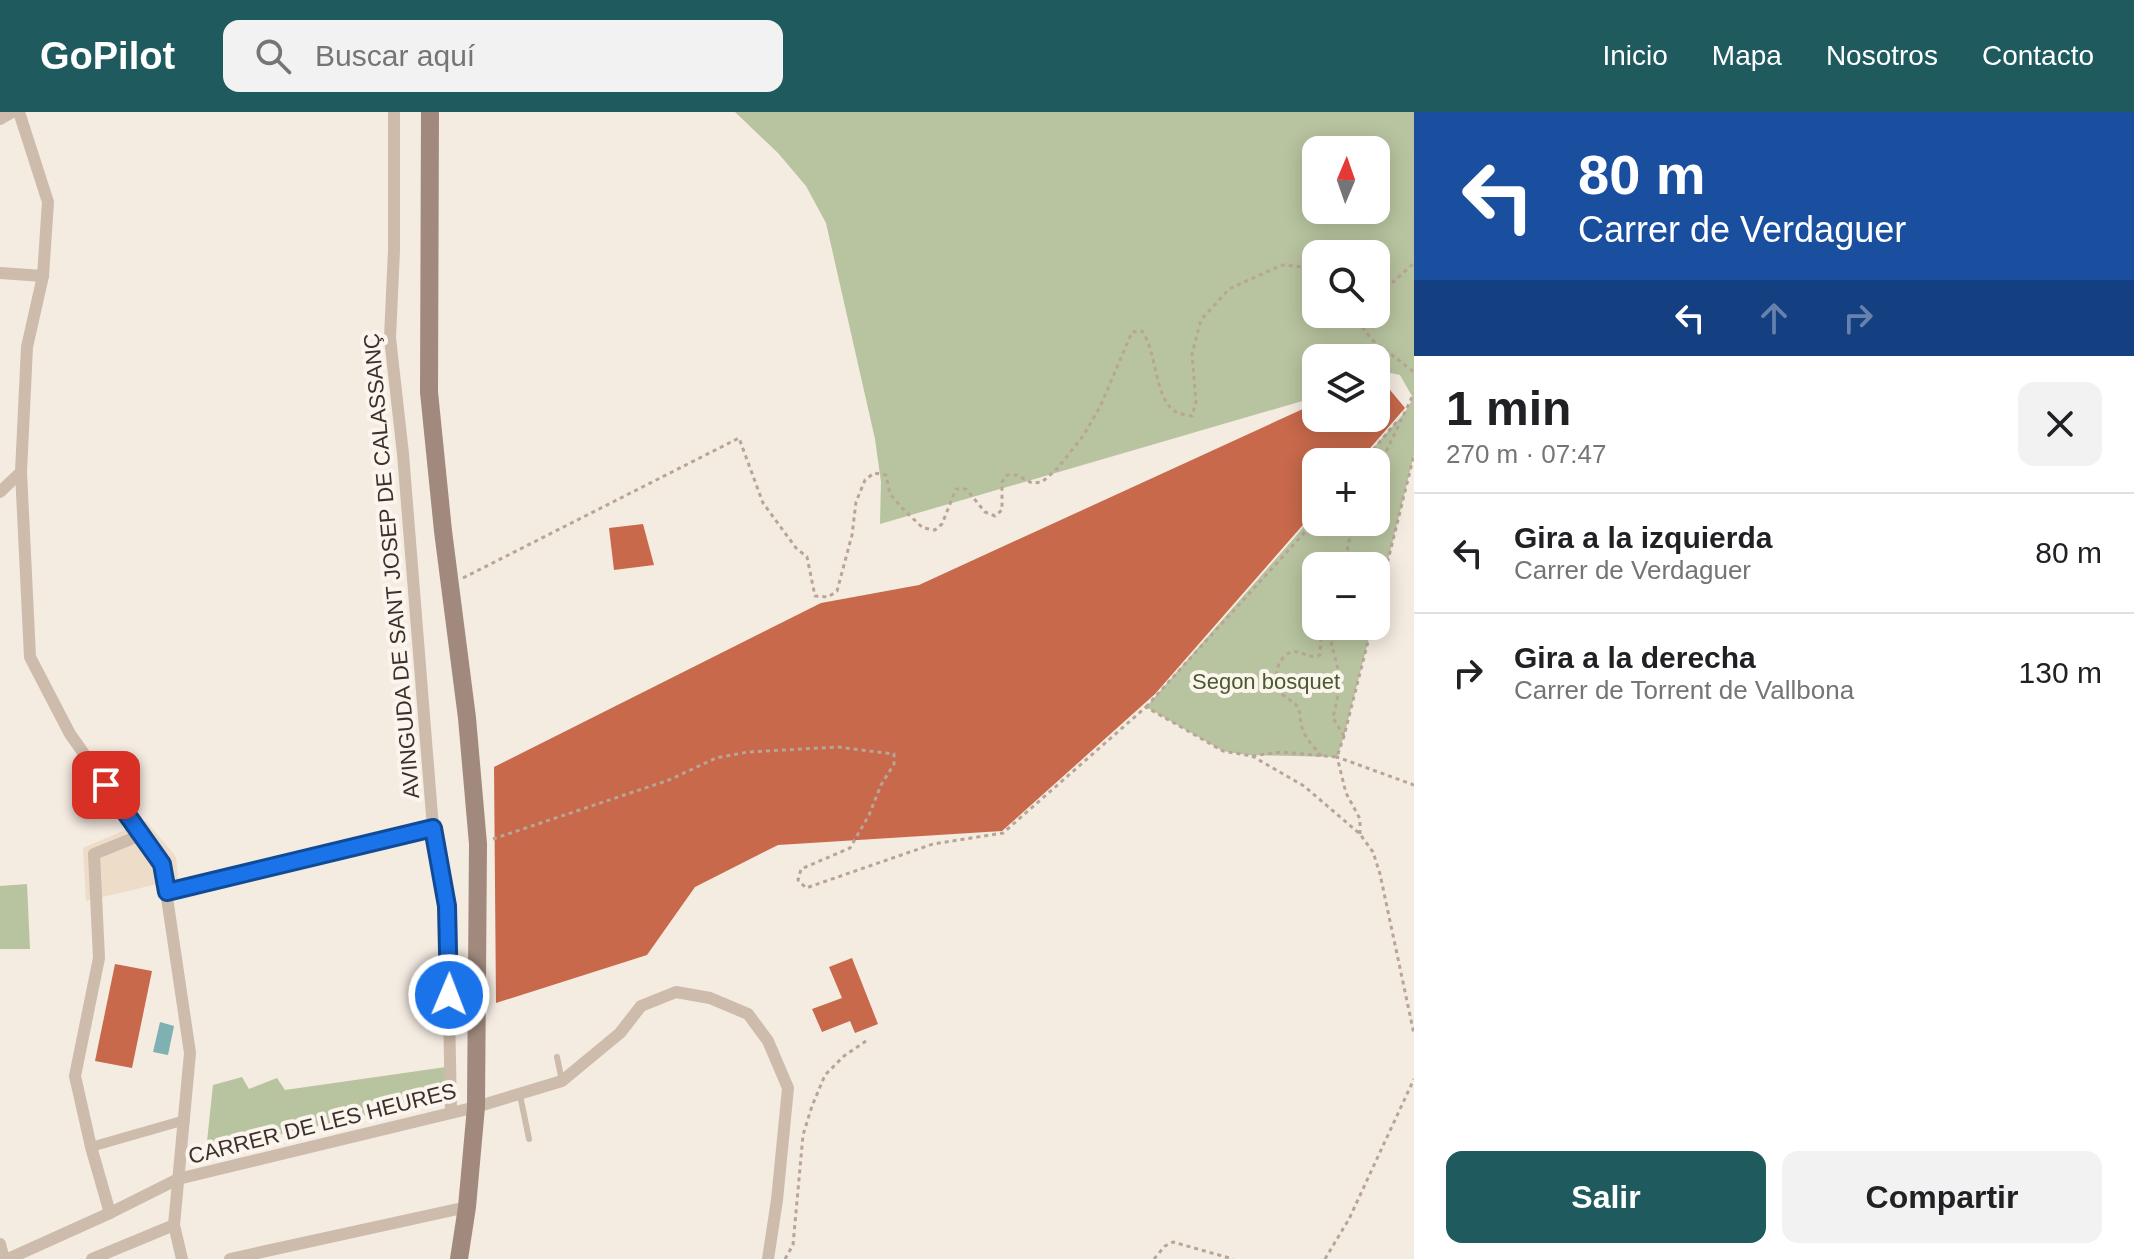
<!DOCTYPE html>
<html lang="es">
<meta charset="utf-8">
<style>
:root{--surface:#fff;--page:#f2f2f2;--text:#202124;--muted:#757577;--line:#e0e0e0;--accent:#1f5a5e}
body{margin:0;font-family:Arial,sans-serif;background:var(--page);color:var(--text);height:100vh;display:flex;flex-direction:column;font-size:30px;white-space:nowrap}
*{box-sizing:border-box;margin:0}
p{font-size:26px;color:var(--muted)}
.icon{flex:none;width:44px;height:44px;fill:none;stroke:currentColor;stroke-width:2;stroke-linecap:round;stroke-linejoin:round}
.map{position:relative;flex:1;overflow:hidden}
.details{display:flex;flex-direction:column;background:var(--surface);width:720px}
.details>*{flex:none}
.hud{background:#1a4fa0;color:#fff;overflow:hidden}
.needle{width:52px;rotate:2deg}
.buttons{position:absolute;left:1302px;top:24px;display:grid;gap:16px}
.buttons a{display:grid;place-items:center;width:88px;height:88px;border-radius:16px;background:var(--surface);box-shadow:0 4px 20px #0003;font-size:40px}
.pin{position:absolute;display:grid;place-items:center;width:68px;height:68px;color:#fff;margin:-34px;border-radius:16px;box-shadow:0 4px 12px #0006}
.me{position:absolute;width:88px;margin:-44px;rotate:1deg;stroke-linejoin:round;filter:drop-shadow(0 0 6px #0008)}
.turn{display:flex;align-items:center;gap:28px;height:168px;padding:0 32px;font-size:36px}
.turn .icon{width:104px;height:104px;stroke-width:2.5}
.turn b{display:block;font-size:56px;line-height:68px}
.lanes{display:flex;align-items:center;height:76px;padding:0 32px;background:#0003;justify-content:center;gap:40px;direction:ltr}
.lanes .off{opacity:.35}
.round{display:grid;place-items:center;flex:none;width:84px;height:84px;border-radius:16px;background:var(--page)}
.overview{display:flex;align-items:center;justify-content:space-between;height:136px;padding:0 32px}
h1{font-size:48px;font-weight:800;line-height:60px}
.primary-button{display:flex;gap:16px;margin-top:auto;padding:16px 32px}
.primary-button a{flex:1;height:92px;border-radius:16px;background:var(--accent);color:#fff;font-size:32px;font-weight:800;line-height:92px;text-align:center}
.primary-button a+a{background:var(--page);color:var(--text)}
ul{padding:0;list-style:none}
li{display:flex;align-items:center;gap:24px;height:120px;padding:0 32px;border-top:2px solid var(--line)}
li div{flex:1}
li b{display:block;font-size:30px}
li em{font-style:normal}
header{display:flex;align-items:center;gap:48px;box-sizing:border-box;height:112px;padding:0 40px;background:var(--accent);color:#fff}
header strong{font-size:38px}
nav{display:flex;gap:44px;margin-inline-start:auto;font-size:28px}
.search{width:560px;height:72px;background:var(--page);display:flex;align-items:center;gap:20px;box-sizing:border-box;padding:0 28px;border-radius:16px;color:var(--muted);font-size:30px}
main{display:flex;flex:1;min-height:0}
.map>svg:first-child{display:block}
.green{fill:#b8c4a0;fill-rule:evenodd}
.plaza{fill:#ecdcc8}
.water{fill:#7fb0b2}
.building{fill:#c8694b}
.lines{fill:none;stroke-linecap:round;stroke-linejoin:round}
.path{stroke:#b9a596;stroke-width:3;stroke-dasharray:4 4;stroke-linecap:butt}
.service{stroke:#cdbbac;stroke-width:6}
.pedestrian{stroke:#cdbbac;stroke-width:10}
.minor{stroke:#cdbbac;stroke-width:12}
.secondary{stroke:#a18a7d;stroke-width:18}
.route-casing{stroke:#114b97;stroke-width:20}
.route{stroke:#1a73e8;stroke-width:14}
.labels{text-anchor:middle;stroke-width:8;stroke-linejoin:round;paint-order:stroke}
.street-label{font-size:22px;fill:#3b302b;stroke:#fbf5ee}
.park-label{font-size:22px;fill:#4a5a2e;stroke:#fbf5ee}
</style>
<header>
<strong>GoPilot</strong>
<div class="search"><svg class="icon" aria-label="search" viewBox="0 0 24 24"><circle cx="10" cy="10" r="6"/><path d="M15 15l6 6"/></svg>Buscar aquí</div>
<nav><a>Inicio</a><a>Mapa</a><a>Nosotros</a><a>Contacto</a></nav>
</header>
<main>
<div class="map">
<svg width="1414" height="1147" viewBox="0 0 1414 1147">
<rect width="100%" height="100%" fill="#f4ebe1"/>
<g class="green">
<path d="M735,0H1414V343L1376,497V454H1316V514H1372L1344,624L1337,645L1247,643L1223,639L1146,595L1316,401V410H1376V350H1361L1405,300L1413,286L1400,263L1381,259L1376,260V246H1316V285L880,412L881,370L875,327L826,111L806,74L778,41ZM1316,38H1376V98H1316ZM1316,142H1376V202H1316Z"/>
<path d="M27,772L30,837H0V774Z"/>
<path d="M446,955L447,985L206,1039L213,973L242,965L249,977L277,966L285,978Z"/>
</g>
<path class="plaza" d="M146,709L176,745L178,767L86,789L83,736Z"/>
<path class="water" d="M160,910L174,914L168,943L153,940Z"/>
<g class="building">
<path d="M1376,261L1405,296L1358,350H1316V398L1155,582L1002,719L778,733L695,775L647,843L496,891L494,655L821,491L919,473L1316,291V306H1376Z"/>
<path d="M643,412L654,453L614,458L609,416Z"/>
<path d="M852,846L878,912L855,921L850,909L822,920L812,897L842,886L829,855Z"/>
<path d="M115,852L152,859L132,956L95,949Z"/>
</g>
<g class="lines">
<g class="path">
<path d="M1376,171H1392L1414,151"/>
<path d="M1353,202L1371,227L1414,260"/>
<path d="M1363,350L1399,307"/>
<path d="M1376,361L1414,281"/>
<path d="M1344,454L1353,410"/>
<path d="M463,466L739,326L763,391L796,436L807,445L815,484L828,485L837,479L852,423L856,390L865,368L874,361L886,363L890,382L905,399L923,416L935,418L942,412L956,377H966L985,400L995,404L1002,398V370L1007,363H1017L1032,371L1042,370L1057,357L1083,324L1100,295L1132,220L1142,219C1157,240 1154,282 1173,298C1178,302 1186,303 1192,304L1196,290L1192,242L1201,208L1229,177L1282,153L1304,155L1316,160"/>
<path d="M1376,497L1414,343"/>
<path d="M1327,514L1341,569L1333,606L1344,624"/>
<path d="M1146,595L1316,408"/>
<path d="M1252,644L1304,674L1360,722L1373,740L1380,762L1414,922"/>
<path d="M1321,644C1315,636 1306,627 1303,618C1299,610 1302,601 1297,594C1293,589 1287,587 1282,582C1273,572 1275,551 1286,543C1298,533 1307,549 1320,543L1322,514"/>
<path d="M1360,722V707L1346,681L1337,645L1414,673"/>
<path d="M493,727L669,668L716,646L748,640L838,635L894,642V652L881,673L869,703L850,736L801,757L798,768L806,776L933,732L1003,721L1146,595L1223,639L1252,644L1281,640L1337,645L1344,624L1372,514"/>
<path d="M785,1147L793,1133L803,1023L812,994L825,963L844,944L869,927"/>
<path d="M1154,1147L1165,1134L1173,1130L1233,1147"/>
<path d="M1325,1147L1349,1107L1414,967"/>
</g>
<g class="service">
<path d="M557,945L562,969"/>
<path d="M520,983L529,1027"/>
</g>
<path class="pedestrian" d="M91,1035L185,1008"/>
<g class="minor">
<path d="M19,0L48,90L43,164L27,235L21,360L30,545L70,622L162,752L190,941L174,1113L182,1147"/>
<path d="M394,0V138L390,226L403,342L433,716L447,794L451,1000"/>
<path d="M0,7L12,0"/>
<path d="M0,161L43,164"/>
<path d="M0,380L21,360"/>
<path d="M167,780L433,716"/>
<path d="M110,1101L91,1035L75,964L99,846L94,742L141,723"/>
<path d="M0,1132L4,1147"/>
<path d="M8,1147L110,1101L178,1067L476,995L562,969L620,921L641,894L676,880L710,886L748,902L768,929L788,976L777,1088L768,1147"/>
<path d="M92,1147L174,1113"/>
<path d="M230,1147L467,1095"/>
</g>
<path class="secondary" d="M430,0L429,280L443,419L467,606L478,732L476,995L467,1095L459,1147"/>
</g>
<g class="lines">
<defs>
<path id="route" d="M106,673L162,752L167,780L433,716L447,794L449,883"/>
</defs>
<use href="#route" class="route-casing"/>
<use href="#route" class="route"/>
</g>
<g class="labels">
<g class="street-label">
<text transform="translate(391 454) rotate(-95)" y="8">AVINGUDA DE SANT JOSEP DE CALASSANÇ</text>
<text transform="translate(322 1011) rotate(-14)" y="8">CARRER DE LES HEURES</text>
</g>
<g class="park-label">
<text x="1266" y="577">Segon bosquet</text>
</g>
</g>
</svg>
<div class="buttons">
<a><svg class="needle" viewBox="-14 -14 28 28"><path d="M0-13l5 13h-10z" fill="#e53935"/><path d="M0 13l5-13h-10z" fill="#757577"/></svg></a>
<a><svg class="icon" aria-label="search" viewBox="0 0 24 24"><circle cx="10" cy="10" r="6"/><path d="M15 15l6 6"/></svg></a>
<a><svg class="icon" aria-label="layers" viewBox="0 0 24 24"><path d="M12 4l9 5-9 5-9-5zM3 14l9 5 9-5"/></svg></a>
<a>+</a>
<a>−</a>
</div>
<div class="pin" style="left:106px;top:673px;background:#d93025"><svg class="icon" aria-label="arrive" viewBox="0 0 24 24"><path d="M6 21V4h12l-3 4 3 4H6"/></svg></div>
<svg class="me" style="left:449px;top:883px" viewBox="-20 -20 40 40"><circle r="17" fill="#1a73e8" stroke="#fff" stroke-width="3"/><path d="M0-11L8 9 0 5-8 9z" fill="#fff"/></svg>
</div>
<section class="details">
<div class="hud">
<div class="turn"><svg class="icon" aria-label="left" viewBox="0 0 24 24"><path d="M17 20v-9H6M10 6l-5 5 5 5"/></svg><div><b>80 m</b>Carrer de Verdaguer</div></div>
<div class="lanes"><svg class="icon" aria-label="left" viewBox="0 0 24 24"><path d="M17 20v-9H6M10 6l-5 5 5 5"/></svg><svg class="icon off" aria-label="ahead" viewBox="0 0 24 24"><path d="M12 20V5M6 11l6-6 6 6"/></svg><svg class="icon off" aria-label="right" viewBox="0 0 24 24"><path d="M7 20v-9h11M14 6l5 5-5 5"/></svg></div>
</div>
<div class="overview"><div><h1>1 min</h1><p>270 m · 07:47</p></div><a class="round"><svg class="icon" aria-label="close" viewBox="0 0 24 24"><path d="M6 6l12 12M18 6L6 18"/></svg></a></div>
<ul>
<li><svg class="icon" aria-label="left" viewBox="0 0 24 24"><path d="M17 20v-9H6M10 6l-5 5 5 5"/></svg><div><b>Gira a la izquierda</b><p>Carrer de Verdaguer</p></div><em>80 m</em></li>
<li><svg class="icon" aria-label="right" viewBox="0 0 24 24"><path d="M7 20v-9h11M14 6l5 5-5 5"/></svg><div><b>Gira a la derecha</b><p>Carrer de Torrent de Vallbona</p></div><em>130 m</em></li>
</ul>
<div class="primary-button"><a>Salir</a><a>Compartir</a></div>
</section>
</main>
